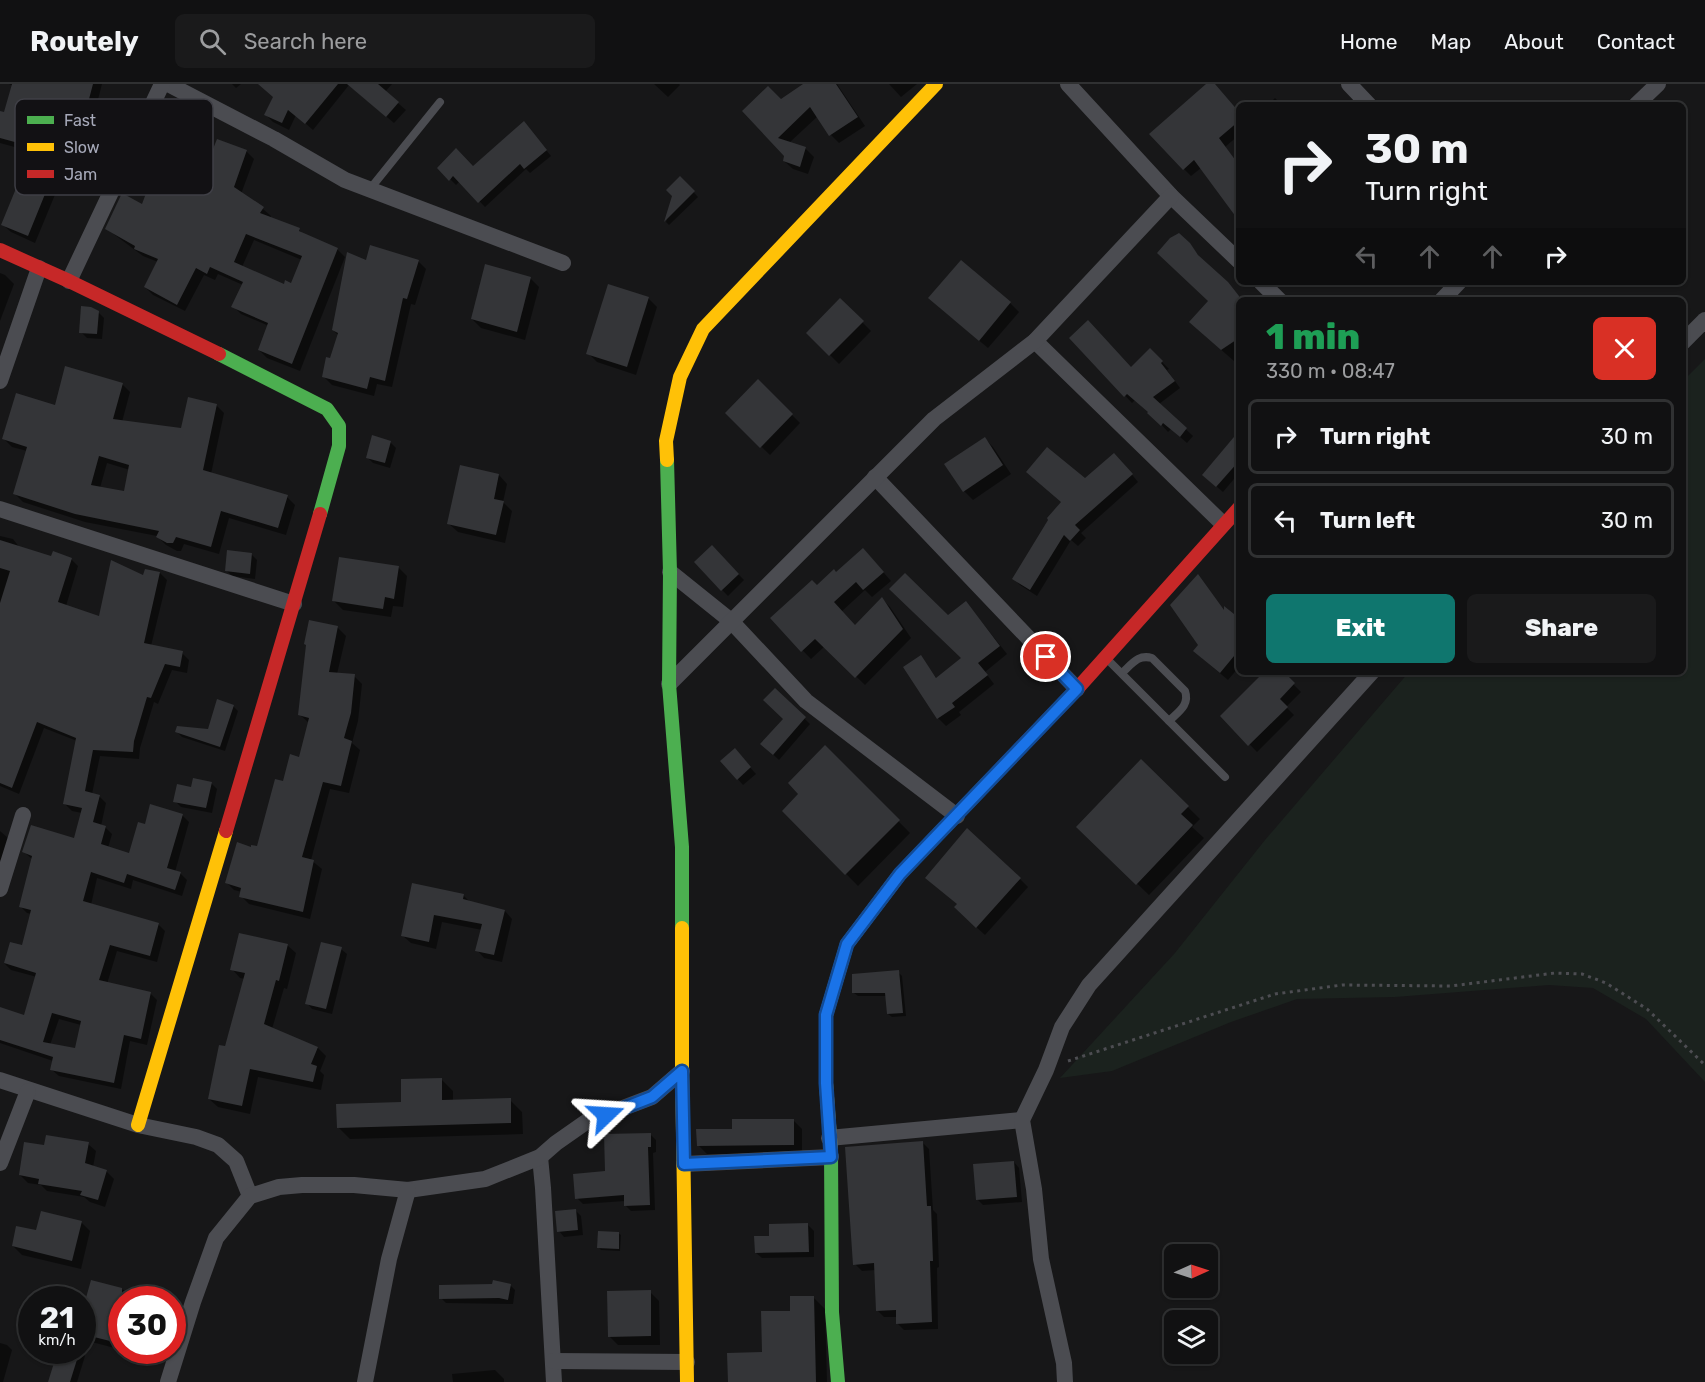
<!DOCTYPE html>
<meta charset="utf-8">
<style>
:root{--surface:#111112;--page:#1a1a1b;--text:#f1f3f6;--muted:#9c9d9f;--line:#303132;--accent:#0f766e}
body{margin:0;font-family:Rubik,sans-serif;background:var(--page);color:var(--text);height:100vh;display:flex;flex-direction:column;font-size:22px;white-space:nowrap}
*{box-sizing:border-box;margin:0}
p{font-size:20px;color:var(--muted)}
.icon{flex:none;width:33px;height:33px;fill:none;stroke:currentColor;stroke-width:2;stroke-linecap:round;stroke-linejoin:round}
.map{position:relative;flex:1;overflow:hidden}
.drawer{position:absolute;left:1236px;top:213px;width:450px;height:378px;display:flex;flex-direction:column;background:var(--surface);border-radius:9px;box-shadow:0 2px 4px #0004,0 0 0 2px var(--line)}
.drawer>*{flex:none}
.top-card{position:absolute;left:1236px;top:18px;width:450px;height:183px;border-radius:9px;box-shadow:0 2px 4px #0004,0 0 0 2px var(--line);background:#111112;color:var(--text);overflow:hidden}
.needle{width:39px;rotate:87deg}
.buttons{position:absolute;left:1164px;top:1160px;display:grid;gap:12px}
.buttons a{display:grid;place-items:center;width:54px;height:54px;border-radius:9px;background:var(--surface);box-shadow:0 2px 4px #0004,0 0 0 2px var(--line);font-size:30px}
.speed{position:absolute;left:18px;top:1202px;display:flex;gap:12px;font-size:30px;font-weight:700;text-align:center}
.speed>*{display:grid;place-content:center;width:78px;height:78px;border-radius:50%;background:var(--surface);box-shadow:0 2px 4px #0004,0 0 0 2px var(--line);line-height:1}
.speed small{font-size:15px;font-weight:400}
.speed .limit{border:9px solid #d22;background:#fff;color:#111}
.pin{position:absolute;display:grid;place-items:center;width:51px;height:51px;color:#fff;margin:-26px;border:3px solid #fff;border-radius:50%;box-shadow:0 2px 6px #0007}
.me{position:absolute;width:66px;margin:-33px;rotate:70deg;stroke-linejoin:round;filter:drop-shadow(0 0 4px #0008)}
.turn{display:flex;align-items:center;gap:21px;height:126px;padding:0 30px;font-size:27px}
.turn .icon{width:78px;height:78px;stroke-width:2.5}
.turn b{display:block;font-size:42px;line-height:51px}
.lanes{display:flex;align-items:center;height:57px;padding:0 30px;background:#0003;justify-content:center;gap:30px;direction:ltr}
.lanes .off{opacity:.35}
.round{display:grid;place-items:center;flex:none;width:63px;height:63px;border-radius:9px;background:var(--page)}
.head{display:flex;align-items:center;justify-content:space-between;height:102px;padding:0 30px}
h1{font-size:36px;font-weight:800;line-height:45px;color:#1e9e55}
.primary-button{display:flex;gap:12px;margin-top:auto;padding:12px 30px}
.primary-button a{flex:1;height:69px;border-radius:9px;background:var(--accent);color:#fff;font-size:24px;font-weight:800;line-height:69px;text-align:center}
.primary-button a+a{background:var(--page);color:var(--text)}
ul{padding:0;list-style:none}
li{display:flex;align-items:center;gap:18px;height:75px;margin:0 12px 9px;padding:0 18px;border:3px solid var(--line);border-radius:9px}
li div{flex:1}
li b{display:block;font-size:22px}
li em{font-style:normal}
header{display:flex;align-items:center;gap:36px;box-sizing:border-box;height:84px;padding:0 30px;background:var(--surface);border-bottom:2px solid var(--line)}
header strong{font-size:28px}
nav{display:flex;gap:33px;margin-inline-start:auto;font-size:21px}
.search{width:420px;height:54px;background:var(--page);display:flex;align-items:center;gap:15px;box-sizing:border-box;padding:0 21px;border-radius:9px;color:var(--muted);font-size:22px}
.map>svg:first-child{display:block}
.green{fill:#1b221e}
.shadow{fill:#0007;fill-rule:evenodd}
.building{fill:#343538;fill-rule:evenodd}
.lines{fill:none;stroke-linecap:round;stroke-linejoin:round}
.path{stroke:#4d4d52;stroke-width:3;stroke-dasharray:3 4.5;stroke-linecap:butt}
.lane{stroke:#4b4c51;stroke-width:8}
.street{stroke:#4b4c51;stroke-width:16}
.fast{stroke:#4caf50;stroke-width:14}
.slow{stroke:#ffc107;stroke-width:14}
.jam{stroke:#c62828;stroke-width:14}
.route-casing{stroke:#114b97;stroke-width:15}
.route{stroke:#1a73e8;stroke-width:10}
.key{fill:#121114;stroke:#3f3f46;stroke-width:1.5}
.key-label{font-size:16px;fill:#a7aaba}
</style>
<header>
<strong>Routely</strong>
<div class="search"><svg class="icon" aria-label="search" viewBox="0 0 24 24"><circle cx="10" cy="10" r="6"/><path d="M15 15l6 6"/></svg>Search here</div>
<nav><a>Home</a><a>Map</a><a>About</a><a>Contact</a></nav>
</header>
<div class="map">
<svg width="1705" height="1298" viewBox="0 0 1705 1298">
<rect width="100%" height="100%" fill="#171718"/>
<path class="green" d="M1705,275V998L1646,935L1593,904L1549,901L1395,913L1297,915L1231,938L1112,987L1060,994L1175,869L1265,756L1409,588H1683V297Z"/>
<g class="shadow">
<path d="M9,0H102L92,39L113,49L121,56L109,82L89,74L72,96L64,89L35,159L11,148L3,141L33,68L0,59V29L5,30L13,2Z"/>
<path d="M232,0H241L236,4Z"/>
<path d="M275,0H392L385,8L406,26L394,39L349,1L313,46L296,31L289,46L273,38L266,31L274,13Z"/>
<path d="M654,0H679L680,1L668,13Z"/>
<path d="M806,0H837L865,42L839,59L831,51L818,32L789,59L805,64L814,73L808,90L793,85L784,77L786,72L744,27L781,17Z"/>
<path d="M889,0H917L901,13Z"/>
<path d="M1209,0H1214L1239,29V51L1225,63L1239,81V134L1201,84L1191,92L1184,85Z"/>
<path d="M1275,14L1282,21H1268Z"/>
<path d="M529,45L551,72L530,89L526,85L485,123L460,97L456,101L439,84H473Z"/>
<path d="M214,67H246L254,75L241,110L263,125L271,132L270,134L299,146L304,151L337,165L345,173L300,287L267,274L259,266L269,242L241,230L233,222L243,201L218,190L215,196L204,191L185,227L153,211L145,203L158,178L143,172L107,145L143,122ZM254,156L302,176L292,201L285,202L242,183Z"/>
<path d="M680,94L698,113L669,141L666,138Z"/>
<path d="M1189,160L1207,182L1243,216H1239V274L1234,277L1203,250L1210,217Z"/>
<path d="M418,177L426,185L415,221L411,220L392,303L377,300L374,312L332,301L324,293L339,252L333,246L367,178Z"/>
<path d="M0,189L5,191L14,200L0,237Z"/>
<path d="M530,194L539,203L525,256L481,244L472,235Z"/>
<path d="M648,214L657,223L636,291L597,278L588,269Z"/>
<path d="M840,216L871,247L839,280L808,249Z"/>
<path d="M1010,219L1019,228L988,264L939,223Z"/>
<path d="M98,228L104,234L102,255L87,254L81,248Z"/>
<path d="M1071,254L1132,285L1150,266L1169,285L1167,286L1180,304L1159,320L1193,352L1187,359L1171,345L1168,348L1150,328L1135,316L1132,319Z"/>
<path d="M758,297L800,339L770,371L727,329Z"/>
<path d="M122,300L130,308L122,338L182,346L216,321L224,329L211,390L287,413L295,421L286,451L229,434L219,470L184,460L181,467H177L166,461L157,452L85,438L23,418L15,410L27,367L12,363L4,355L56,322ZM107,379L130,386L125,409L100,404Z"/>
<path d="M1239,347V389L1223,408L1209,396Z"/>
<path d="M984,354L993,363L1011,390L973,416L964,407Z"/>
<path d="M390,358L396,364L390,384L373,379L368,374Z"/>
<path d="M1121,377L1138,398L1081,449L1086,454L1078,462L1071,456L1037,512L1020,501L1014,495L1085,396Z"/>
<path d="M499,391L507,400L503,418L512,427L505,459L458,448L449,440Z"/>
<path d="M0,452L13,455L20,464L52,474L71,475L78,482L66,522L100,534L144,493L160,489L167,496L151,562L182,569L189,576L187,589L172,586L158,620L154,618L140,664L139,675L100,672L92,710L99,712L106,719L101,742L105,743L112,750L108,764L130,771L146,742L182,731L189,738L175,788L180,789L187,796L182,812L133,796L131,805L97,794L91,821L158,840L165,847L157,878L117,867L107,900L150,909L157,916L147,961L130,957L121,1005L59,992L52,986L53,977L0,959V934L25,933L37,893L11,886L4,879L23,863L32,830L27,829L20,822L32,775L24,768L75,756L82,729L72,727L65,720L77,657L44,644L19,710L0,702ZM59,935L81,941L76,966L50,961Z"/>
<path d="M712,463L744,496L728,512L696,479Z"/>
<path d="M251,470L257,476L255,495L232,492L226,486Z"/>
<path d="M871,474L891,497L872,513L865,506L841,528L855,543L882,515L890,523L911,554L865,601L825,562L811,575L772,535L817,503Z"/>
<path d="M398,483L407,492L403,523L393,522L391,533L343,526L334,517Z"/>
<path d="M973,527L1007,570L985,588L994,600L959,628L961,631L946,642L938,634L921,573L937,595L963,574L948,533Z"/>
<path d="M1225,528L1239,536V583L1228,596L1202,574Z"/>
<path d="M310,538L338,544L346,552L337,590L354,592L362,600L358,637L352,659L360,666L349,709L330,705L311,776L322,785L310,835L249,820L241,812L242,808L234,806L226,798L252,764H258L284,699L300,674L309,639L299,630Z"/>
<path d="M1256,588H1281L1301,608L1286,623L1294,631L1257,668L1222,632L1261,593Z"/>
<path d="M775,606L810,640L779,676L762,660L785,635Z"/>
<path d="M233,622L238,627L225,667L182,653L177,648L209,647Z"/>
<path d="M825,663L910,749L858,802L784,727L800,710Z"/>
<path d="M740,672L756,690L743,701L722,677Z"/>
<path d="M1141,677L1200,735L1192,743L1204,754L1149,811L1078,743Z"/>
<path d="M211,699L217,705L212,729L181,723L175,717L192,705Z"/>
<path d="M0,747L8,754L5,776H0Z"/>
<path d="M1020,795L1028,803L985,851L964,832Z"/>
<path d="M463,811L470,818L505,827L512,835L502,878L484,874L477,866L482,846L442,838L436,865L411,859L403,852Z"/>
<path d="M287,861L296,869L287,905L284,904L272,945L318,964L326,972L320,987L324,991L321,1006L258,993L250,1030L218,1023L209,1015L245,895L240,894L232,885Z"/>
<path d="M341,865L347,870L332,930L312,925L307,919Z"/>
<path d="M898,888L902,892L906,932L892,933L888,930L887,912H858L854,909Z"/>
<path d="M441,995L453,1007V1017L510,1016L522,1028L523,1050L350,1055L338,1043L403,1019Z"/>
<path d="M793,1036L802,1045V1070H707L698,1061L734,1047Z"/>
<path d="M650,1050L656,1056V1068L653,1069L655,1126L631,1127L625,1121V1117L583,1120L577,1114Z"/>
<path d="M922,1058L929,1065L933,1126L937,1130L939,1183L937,1184L938,1245L904,1246L897,1239V1233H884L877,1226L876,1186L862,1187L855,1180Z"/>
<path d="M88,1060L96,1067L93,1083L106,1087L114,1095L105,1123L90,1118L84,1113L47,1107L41,1101L28,1099L20,1091L45,1063Z"/>
<path d="M1014,1078L1019,1084L1022,1118L983,1121L977,1115Z"/>
<path d="M575,1126L581,1132L583,1151L564,1153L559,1147Z"/>
<path d="M81,1138L90,1147L81,1185L22,1171L13,1162L37,1148Z"/>
<path d="M808,1141L814,1147V1173L762,1174L756,1169L771,1153Z"/>
<path d="M618,1149L621,1151L620,1167L601,1166L599,1164Z"/>
<path d="M92,1198L136,1209L142,1215H122V1266L88,1257L82,1251V1234Z"/>
<path d="M511,1202L515,1206L513,1220L446,1219L441,1214Z"/>
<path d="M650,1208L659,1217L660,1261H618L609,1252Z"/>
<path d="M814,1214L825,1225L827,1298H729L764,1269L792,1229Z"/>
<path d="M0,1259L7,1261L12,1266L3,1298H0Z"/>
<path d="M59,1266H79L85,1272L77,1298H50Z"/>
<path d="M495,1286L504,1295V1298H453L452,1290Z"/>
</g>
<g class="building">
<path d="M12,0H93L84,34L114,47L101,76L81,67L64,89L56,83L28,152L1,141L33,63L0,54V27L4,28Z"/>
<path d="M258,0H338L305,40L288,26L282,39L264,31L273,13Z"/>
<path d="M347,0H378L399,18L386,33Z"/>
<path d="M803,0H836L858,33L829,52L810,23L778,54L806,63L800,83L783,77L784,72L742,27L768,2L781,15Z"/>
<path d="M1206,0H1215L1239,28V37L1219,54L1239,81V137L1194,76L1183,86L1149,50Z"/>
<path d="M524,37L547,66L524,85L520,80L478,119L453,92L449,97L437,84L456,64L473,82Z"/>
<path d="M169,48L213,65L217,55L247,66L234,103L264,123L260,129L300,144L299,147L338,164L292,280L258,266L268,239L231,223L243,198L210,183L207,190L196,184L177,221L144,203L158,175L134,165L135,162L105,145L122,109L142,120ZM246,150L302,172L291,199L285,196L284,200L234,178Z"/>
<path d="M680,92L695,107L664,138L672,112L666,106Z"/>
<path d="M1179,149L1190,159L1198,171L1228,198L1239,212V254L1221,266L1189,238L1208,217L1157,169L1170,154Z"/>
<path d="M370,161L419,176L407,215L403,214L385,297L370,293L367,305L322,293L326,273L330,274L338,249L332,246L347,168L366,176Z"/>
<path d="M961,176L1011,218L979,257L928,214Z"/>
<path d="M485,180L531,193L517,248L471,235Z"/>
<path d="M608,200L649,213L627,283L586,270Z"/>
<path d="M840,214L864,237L829,272L806,249Z"/>
<path d="M81,222L91,223L99,227L97,250L79,249Z"/>
<path d="M1088,236L1131,283L1150,264L1163,277L1161,279L1175,297L1153,313L1187,344L1180,353L1163,339L1161,342L1147,329L1148,328L1127,310L1124,313L1069,254Z"/>
<path d="M65,282L123,299L113,335L181,344L188,313L217,320L203,386L288,411L278,444L221,427L211,463L176,453L173,459H167L156,453L159,447L75,430L13,410L27,363L2,355L16,309L55,321ZM99,372L129,381L124,407L91,401Z"/>
<path d="M758,295L793,330L760,364L725,329Z"/>
<path d="M1239,347V377L1216,403L1202,391Z"/>
<path d="M372,351L391,357L385,379L366,374Z"/>
<path d="M985,353L1003,381L963,408L944,380Z"/>
<path d="M1047,363L1085,394L1114,369L1133,390L1075,441L1080,446L1070,457L1064,451L1030,506L1012,495L1048,436L1047,434L1061,418L1026,388Z"/>
<path d="M460,381L499,390L494,415L504,417L496,451L447,440Z"/>
<path d="M0,456L51,472L53,467L72,474L58,518L99,532L111,476L143,491L145,485L160,488L144,559L183,567L180,583L165,580L151,614L147,613L134,657L133,668L93,666L85,707L100,711L93,738L106,742L101,760L129,769L138,738L145,740L150,720L183,730L167,784L181,788L175,806L127,790L124,799L91,788L83,817L159,839L150,872L110,861L99,896L151,908L141,955L124,951L114,999L50,986L53,973L0,956V923L24,931L36,889L4,879L10,858L22,861L31,826L19,823L32,772L22,768L31,741L74,754L82,724L63,720L76,654L37,638L12,704L0,699V519L10,487L0,484ZM52,929L81,937L75,964L43,958Z"/>
<path d="M712,461L739,490L721,507L694,478Z"/>
<path d="M863,464L884,488L863,506L856,498L834,518L855,541L882,513L903,545L855,594L815,555L801,568L770,534L812,496L817,501L834,485L836,488Z"/>
<path d="M227,466L252,469L250,490L225,487Z"/>
<path d="M339,473L399,482L394,515L385,513L383,525L332,517Z"/>
<path d="M905,489L948,531L966,517L1000,562L978,579L988,591L952,619L955,623L937,635L903,583L921,571L936,594L961,574L889,505Z"/>
<path d="M1198,490L1224,526V522L1239,534V566L1220,589L1193,567L1198,561L1170,521Z"/>
<path d="M309,536L338,542L329,588L355,590L351,629L344,654L352,657L341,702L323,698L302,773L314,776L303,828L239,813L241,804L225,799L237,758L251,763V761L257,762L275,695L283,697L290,670L299,673L309,634L298,631L306,561L304,560Z"/>
<path d="M1264,588H1284L1295,599L1280,615L1288,623L1248,662L1220,632Z"/>
<path d="M775,604L806,633L773,671L760,660L783,635L763,616Z"/>
<path d="M217,615L234,621L220,663L175,648L177,642L208,645Z"/>
<path d="M825,661L900,736L845,791L782,727L798,710L788,699Z"/>
<path d="M735,664L751,683L737,696L720,677Z"/>
<path d="M1141,675L1189,722L1181,730L1193,741L1136,801L1076,743Z"/>
<path d="M193,694L212,698L206,724L173,718L177,700L191,703Z"/>
<path d="M967,744L1021,794L976,844L954,823L957,820L925,794Z"/>
<path d="M412,799L464,810L463,815L505,826L494,871L475,867L482,840L434,831L429,858L401,852Z"/>
<path d="M239,849L288,860L279,897L276,896L264,940L318,963L311,980L317,982L313,998L250,985L242,1022L208,1015L219,961L225,962L245,889L230,886Z"/>
<path d="M321,858L342,863L326,925L305,920Z"/>
<path d="M899,886L903,929L887,930L885,909H852V890Z"/>
<path d="M442,994V1016L511,1014V1039L337,1044L336,1020L401,1018V995Z"/>
<path d="M732,1035H794V1061L697,1062L696,1045H732Z"/>
<path d="M651,1049V1063H648L650,1121L624,1122V1111L575,1115L573,1090L605,1087L604,1050Z"/>
<path d="M46,1051L89,1058L85,1079L107,1086L98,1116L80,1111L82,1107L38,1100L39,1095L19,1091L24,1058L44,1061Z"/>
<path d="M923,1057L927,1122H931L933,1177H930L932,1238L896,1240V1226L876,1227L874,1179L853,1181L845,1063Z"/>
<path d="M1014,1077L1017,1113L976,1116L973,1080Z"/>
<path d="M576,1125L578,1146L557,1148L555,1127Z"/>
<path d="M41,1127L82,1137L72,1177L12,1162L16,1142L36,1146Z"/>
<path d="M808,1139L809,1168L755,1169L754,1152H769V1140Z"/>
<path d="M598,1147L619,1148V1165L597,1164Z"/>
<path d="M91,1196L122,1204V1260L82,1250V1228Z"/>
<path d="M493,1196L511,1200L508,1216L499,1214L439,1215V1201L492,1200Z"/>
<path d="M651,1206V1252L608,1253L607,1207Z"/>
<path d="M790,1212H814L816,1298H728L727,1269L762,1268L761,1227H790Z"/>
<path d="M58,1266H80L70,1298H48Z"/>
</g>
<g class="lines">
<path class="path" d="M1068,977L1275,910L1342,901L1451,902L1555,889L1582,890L1606,899L1647,925L1705,981"/>
<g class="lane">
<path d="M370,105L440,18"/>
<path d="M1107,575L1225,693"/>
<path d="M1122,589C1132,580 1138,570 1152,574L1185,607C1190,621 1178,628 1169,637"/>
</g>
<g class="street">
<path d="M168,0L274,55L345,96L563,179"/>
<path d="M1068,0L1171,112L1239,177"/>
<path d="M1349,0L1369,21"/>
<path d="M1636,21L1658,0"/>
<path d="M69,197L162,0"/>
<path d="M1261,198L1279,216"/>
<path d="M1442,216L1459,198"/>
<path d="M1035,257L1223,440"/>
<path d="M1683,258L1705,236"/>
<path d="M0,297L39,184"/>
<path d="M875,393L1077,605"/>
<path d="M0,425L294,520"/>
<path d="M670,488L731,537L806,617L957,732"/>
<path d="M669,600L934,335L1035,257L1171,112"/>
<path d="M0,805L23,731"/>
<path d="M0,996L138,1041L196,1053L218,1061L236,1077L250,1112"/>
<path d="M829,1054L1022,1036"/>
<path d="M540,1073L543,1104L554,1298"/>
<path d="M0,1079L28,1007"/>
<path d="M684,1080L831,1073"/>
<path d="M553,1277L687,1278"/>
<path d="M168,1298L193,1218L216,1154L250,1112L279,1103L302,1101H354L408,1106L485,1095L540,1073L556,1059L586,1038L652,1013L682,987"/>
<path d="M365,1298L389,1175L408,1106"/>
<path d="M1065,1298L1064,1279L1041,1175L1034,1105L1022,1036L1046,986L1062,943L1089,901L1372,588"/>
</g>
<g class="fast">
<path d="M219,270L327,325L339,342V362L320,430"/>
<path d="M667,376L670,488L669,600L682,763V844"/>
<path d="M831,1067L832,1228L838,1298"/>
</g>
<g class="slow">
<path d="M667,376L666,357L680,293L703,245L936,0"/>
<path d="M682,844V987L687,1298"/>
<path d="M138,1041L226,747"/>
<path d="M831,1067L826,999V931L847,860L900,790L987,699"/>
</g>
<g class="jam">
<path d="M0,166L69,197L219,270"/>
<path d="M987,699L1077,605L1239,424"/>
<path d="M226,747L320,430"/>
</g>
</g>
<g class="lines">
<defs>
<path id="route" d="M606,1031L652,1013L682,987L684,1080L831,1073L826,999V931L847,860L900,790L1077,605L1046,573"/>
</defs>
<use href="#route" class="route-casing"/>
<use href="#route" class="route"/>
</g>
<rect x="15" y="15" width="198" height="96" rx="9" class="key"/>
<rect x="27" y="32" width="27" height="8" fill="#4caf50"/>
<rect x="27" y="59" width="27" height="8" fill="#ffc107"/>
<rect x="27" y="86" width="27" height="8" fill="#c62828"/>
<g class="key-label">
<text x="64" y="42">Fast</text>
<text x="64" y="69">Slow</text>
<text x="64" y="96">Jam</text>
</g>
</svg>
<div class="buttons">
<a><svg class="needle" viewBox="-14 -14 28 28"><path d="M0-13l5 13h-10z" fill="#e53935"/><path d="M0 13l5-13h-10z" fill="#9c9d9f"/></svg></a>
<a><svg class="icon" aria-label="layers" viewBox="0 0 24 24"><path d="M12 4l9 5-9 5-9-5zM3 14l9 5 9-5"/></svg></a>
</div>
<div class="speed"><div>21<small>km/h</small></div><div class="limit">30</div></div>
<div class="pin" style="left:1046px;top:573px;background:#d93025"><svg class="icon" aria-label="arrive" viewBox="0 0 24 24"><path d="M6 21V4h12l-3 4 3 4H6"/></svg></div>
<svg class="me" style="left:606px;top:1031px" viewBox="-20 -20 40 40"><path d="M0-17L14 15 0 8-14 15z" fill="#1a73e8" stroke="#fff" stroke-width="4"/></svg>
<div class="top-card">
<div class="turn"><svg class="icon" aria-label="right" viewBox="0 0 24 24"><path d="M7 20v-9h11M14 6l5 5-5 5"/></svg><div><b>30 m</b>Turn right</div></div>
<div class="lanes"><svg class="icon off" aria-label="left" viewBox="0 0 24 24"><path d="M17 20v-9H6M10 6l-5 5 5 5"/></svg><svg class="icon off" aria-label="ahead" viewBox="0 0 24 24"><path d="M12 20V5M6 11l6-6 6 6"/></svg><svg class="icon off" aria-label="ahead" viewBox="0 0 24 24"><path d="M12 20V5M6 11l6-6 6 6"/></svg><svg class="icon" aria-label="right" viewBox="0 0 24 24"><path d="M7 20v-9h11M14 6l5 5-5 5"/></svg></div>
</div>
<section class="drawer">
<div class="head"><div><h1>1 min</h1><p>330 m · 08:47</p></div><a class="round" style="background:#d93025;color:#fff"><svg class="icon" aria-label="close" viewBox="0 0 24 24"><path d="M6 6l12 12M18 6L6 18"/></svg></a></div>
<ul>
<li><svg class="icon" aria-label="right" viewBox="0 0 24 24"><path d="M7 20v-9h11M14 6l5 5-5 5"/></svg><div><b>Turn right</b></div><em>30 m</em></li>
<li><svg class="icon" aria-label="left" viewBox="0 0 24 24"><path d="M17 20v-9H6M10 6l-5 5 5 5"/></svg><div><b>Turn left</b></div><em>30 m</em></li>
</ul>
<div class="primary-button"><a>Exit</a><a>Share</a></div>
</section>
</div>
